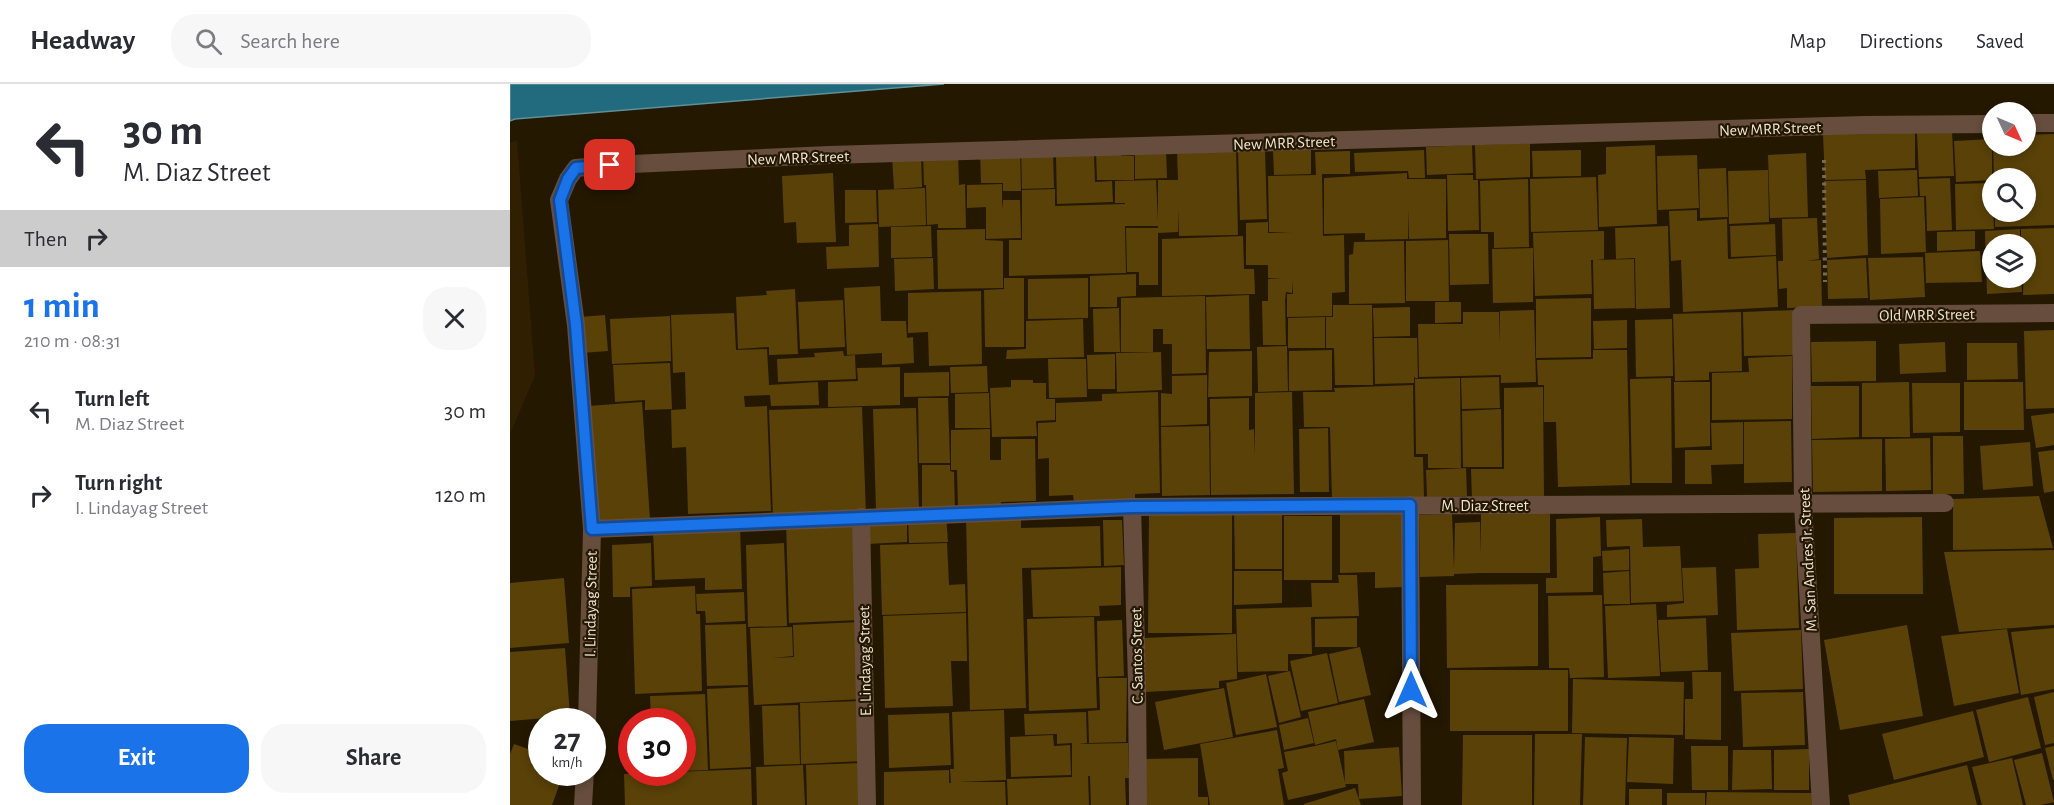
<!DOCTYPE html>
<meta charset="utf-8">
<style>
:root{--surface:#fff;--page:#f7f7f7;--text:#2b2b33;--muted:#7c7c81;--line:#e1e1e2;--accent:#1a73e8}
body{margin:0;font-family:"Alegreya Sans",sans-serif;background:var(--page);color:var(--text);height:100vh;display:flex;flex-direction:column;font-size:22px;white-space:nowrap}
*{box-sizing:border-box;margin:0}
p{font-size:20px;color:var(--muted)}
.icon{flex:none;width:33px;height:33px;fill:none;stroke:currentColor;stroke-width:2;stroke-linecap:round;stroke-linejoin:round}
.map{position:relative;flex:1;overflow:hidden}
.details{display:flex;flex-direction:column;background:var(--surface);width:510px}
.details>*{flex:none}
.top-card{background:#fff;color:var(--text);overflow:hidden}
.needle{width:39px;rotate:134deg}
.controls{position:absolute;left:1472px;top:18px;display:grid;gap:12px}
.controls a{display:grid;place-items:center;width:54px;height:54px;border-radius:50%;background:var(--surface);box-shadow:0 3px 9px #0003;font-size:30px}
.speed{position:absolute;left:18px;top:624px;display:flex;gap:12px;font-size:30px;font-weight:700;text-align:center}
.speed>*{display:grid;place-content:center;width:78px;height:78px;border-radius:50%;background:var(--surface);box-shadow:0 3px 9px #0003;line-height:1}
.speed small{font-size:15px;font-weight:400}
.speed .limit{border:9px solid #d22;background:#fff;color:#111}
.pin{position:absolute;display:grid;place-items:center;width:51px;height:51px;color:#fff;margin:-26px;border-radius:12px;box-shadow:0 3px 9px #0006}
.me{position:absolute;width:66px;margin:-33px;rotate:0deg;stroke-linejoin:round;filter:drop-shadow(0 0 4px #0008)}
.turn{display:flex;align-items:center;gap:21px;height:126px;padding:0 24px;font-size:27px}
.turn .icon{width:78px;height:78px;stroke-width:2.5}
.turn b{display:block;font-size:42px;line-height:51px}
.then{display:flex;align-items:center;height:57px;padding:0 24px;background:#0003;gap:12px;font-size:22px}
.round{display:grid;place-items:center;flex:none;width:63px;height:63px;border-radius:24px;background:var(--page)}
.headline{display:flex;align-items:center;justify-content:space-between;height:102px;padding:0 24px}
h1{font-size:36px;font-weight:700;line-height:45px;color:var(--accent)}
.cta{display:flex;gap:12px;margin-top:auto;padding:12px 24px}
.cta a{flex:1;height:69px;border-radius:24px;background:var(--accent);color:#fff;font-size:24px;font-weight:700;line-height:69px;text-align:center}
.cta a+a{background:var(--page);color:var(--text)}
ul{padding:0;list-style:none}
li{display:flex;align-items:center;gap:18px;height:84px;padding:0 24px}
li div{flex:1}
li b{display:block;font-size:22px}
li em{font-style:normal}
header{display:flex;align-items:center;gap:36px;box-sizing:border-box;height:84px;padding:0 30px;background:var(--surface);border-bottom:2px solid var(--line)}
header strong{font-size:28px}
nav{display:flex;gap:33px;margin-inline-start:auto;font-size:21px}
.search{width:420px;height:54px;background:var(--page);display:flex;align-items:center;gap:15px;box-sizing:border-box;padding:0 21px;border-radius:24px;color:var(--muted);font-size:22px}
main{display:flex;flex:1;min-height:0}
.map>svg:first-child{display:block}
.built{fill:#301f00}
.water{fill:#226b7e;stroke:#5f9098;stroke-width:1.5}
.building{fill:#594108}
.lines{fill:none;stroke-linecap:round;stroke-linejoin:round}
.path{stroke:#776b57;stroke-width:4;stroke-dasharray:3 4.5;stroke-linecap:butt}
.minor{stroke:#664d3d;stroke-width:18}
.route-casing{stroke:#114b97;stroke-width:15}
.route{stroke:#1a73e8;stroke-width:10}
.labels{text-anchor:middle;stroke-width:4.5;stroke-linejoin:round;paint-order:stroke}
.street-label{font-size:16px;fill:#eee5d5;stroke:#251800}
</style>
<header>
<strong>Headway</strong>
<div class="search"><svg class="icon" aria-label="search" viewBox="0 0 24 24"><circle cx="10" cy="10" r="6"/><path d="M15 15l6 6"/></svg>Search here</div>
<nav><a>Map</a><a>Directions</a><a>Saved</a></nav>
</header>
<main>
<section class="details">
<div class="top-card">
<div class="turn"><svg class="icon" aria-label="left" viewBox="0 0 24 24"><path d="M17 20v-9H6M10 6l-5 5 5 5"/></svg><div><b>30 m</b>M. Diaz Street</div></div>
<div class="then">Then<svg class="icon" aria-label="right" viewBox="0 0 24 24"><path d="M7 20v-9h11M14 6l5 5-5 5"/></svg></div>
</div>
<div class="headline"><div><h1>1 min</h1><p>210 m · 08:31</p></div><a class="round"><svg class="icon" aria-label="close" viewBox="0 0 24 24"><path d="M6 6l12 12M18 6L6 18"/></svg></a></div>
<ul>
<li><svg class="icon" aria-label="left" viewBox="0 0 24 24"><path d="M17 20v-9H6M10 6l-5 5 5 5"/></svg><div><b>Turn left</b><p>M. Diaz Street</p></div><em>30 m</em></li>
<li><svg class="icon" aria-label="right" viewBox="0 0 24 24"><path d="M7 20v-9h11M14 6l5 5-5 5"/></svg><div><b>Turn right</b><p>I. Lindayag Street</p></div><em>120 m</em></li>
</ul>
<div class="cta"><a>Exit</a><a>Share</a></div>
</section>
<div class="map">
<svg width="1544" height="721" viewBox="0 0 1544 721">
<rect width="100%" height="100%" fill="#251800"/>
<path class="built" d="M7,56L25,292L0,350V59Z"/>
<path class="water" d="M0,0H434L5,35L0,37Z"/>
<g class="building">
<path d="M1405,43V84L1355,86L1356,95L1315,96L1313,51Z"/>
<path d="M1442,46L1444,92L1409,93L1407,48Z"/>
<path d="M1544,50V141L1485,143V128H1515V94H1484L1483,62H1515V51Z"/>
<path d="M1482,55V96L1446,98L1444,57Z"/>
<path d="M1020,59V93L966,95L965,61Z"/>
<path d="M962,61L963,89L917,91L916,63Z"/>
<path d="M1145,61L1147,140L1089,143L1088,91L1096,90V63Z"/>
<path d="M726,64L728,151L669,152L668,125V148L648,149V201H629V188H617L616,144H648V142H615L616,189L499,192V156H512V106L545,105V122L615,120V119H605V97L646,96L648,137V96H668L667,66Z"/>
<path d="M755,64L757,135L730,136L728,65Z"/>
<path d="M625,65H656L657,94L625,95Z"/>
<path d="M801,65V90L764,91L763,66Z"/>
<path d="M510,66L511,107H493V99H471L470,67Z"/>
<path d="M511,66H543L544,104L512,105Z"/>
<path d="M914,66L915,94H899L898,87L845,88L844,69Z"/>
<path d="M1071,66V92L1023,93L1022,67Z"/>
<path d="M611,67V72H624V96H587L586,68Z"/>
<path d="M840,67V90H812L813,152L834,151L835,208L822,209V232L777,233V210H783L782,197V209L776,208L775,216L776,261H753L752,217H758V195L772,194H758V181H736V139L758,138V149L781,148H759L758,92L806,91L805,68Z"/>
<path d="M448,68L449,101L455,100L456,144H428V140L417,141L416,101H414L413,69Z"/>
<path d="M1296,69L1298,133L1260,134L1258,71Z"/>
<path d="M411,70L412,103L384,105L382,71Z"/>
<path d="M584,71L585,98L602,97L603,118L547,120L546,73Z"/>
<path d="M1187,71L1189,124L1148,126L1147,72Z"/>
<path d="M1216,84L1218,133L1190,134L1189,85Z"/>
<path d="M1258,86L1259,138L1219,140L1218,87Z"/>
<path d="M1407,86L1408,112L1369,114L1368,87Z"/>
<path d="M323,89L326,158L287,159L286,138L274,139L272,92Z"/>
<path d="M897,89V95H936V154L899,155L898,125V155L855,156V149L814,150V94Z"/>
<path d="M937,91H963V96H968L969,146L938,147Z"/>
<path d="M1086,93L1088,146L1021,148L1020,95Z"/>
<path d="M1440,94L1442,146L1417,147L1416,112H1410L1409,95Z"/>
<path d="M1018,95L1019,163L984,164V148H971L970,97Z"/>
<path d="M1356,96L1358,171L1317,174L1314,97Z"/>
<path d="M1482,99L1484,145L1446,146L1445,100Z"/>
<path d="M492,100V125L493,116H510L511,154L476,155V123L457,124V101Z"/>
<path d="M415,104L416,141L369,143L368,106Z"/>
<path d="M335,106H366L367,138L335,139Z"/>
<path d="M1414,113L1416,168L1371,170L1370,115Z"/>
<path d="M1187,126V137L1217,135L1218,175L1266,172L1268,223L1173,228L1171,176L1161,177L1159,127Z"/>
<path d="M1307,134L1309,175L1297,177L1311,176L1312,223L1277,224V204L1269,205L1268,177H1273L1272,135Z"/>
<path d="M368,140L369,183L317,185L316,163L339,162V141Z"/>
<path d="M1265,140L1266,171L1221,173L1220,142Z"/>
<path d="M421,142L422,173L381,174V143Z"/>
<path d="M1158,142L1160,224L1126,225L1125,174L1106,175L1105,144Z"/>
<path d="M1544,144V210L1513,211L1515,160H1511V145Z"/>
<path d="M475,145V156L493,157V204L428,205L427,146Z"/>
<path d="M1510,145V160H1482V194H1511L1512,208L1477,210L1475,147Z"/>
<path d="M1094,147V175L1087,176L1124,175L1125,224L1084,225L1083,176H1081L1082,210L1025,212L1023,149Z"/>
<path d="M1465,147V165L1427,167V148Z"/>
<path d="M939,150H978L979,200L940,201Z"/>
<path d="M733,152L734,185H744L745,210L652,212V155Z"/>
<path d="M938,156L939,217H896V157Z"/>
<path d="M894,157L895,219L839,220V171L843,170L844,158Z"/>
<path d="M1023,164V218L983,219L982,165Z"/>
<path d="M1470,167L1472,198L1416,199L1415,169Z"/>
<path d="M1413,173L1415,213L1360,216L1358,174Z"/>
<path d="M423,174L424,205L385,207L384,175Z"/>
<path d="M1356,174L1358,214L1318,215L1317,176Z"/>
<path d="M626,190V212L607,213V223H580V192Z"/>
<path d="M494,194H514V263H475L474,206L494,205Z"/>
<path d="M578,194V234L518,235V195Z"/>
<path d="M370,202L371,237H396L397,254L403,253L404,279L372,281V269L337,271L334,204Z"/>
<path d="M285,205L288,270L259,271V263L228,265L226,213L257,211L256,207Z"/>
<path d="M471,207L472,280L419,282L418,248L398,249V209Z"/>
<path d="M739,211L740,265H697L696,213Z"/>
<path d="M695,212L696,289L662,290V260H653V245H643V268H611V214Z"/>
<path d="M1081,214V273L1026,274V215Z"/>
<path d="M333,216L335,263L290,265L288,218Z"/>
<path d="M925,218H951V238L925,239Z"/>
<path d="M823,221H862L863,301H825L824,264H816V233H823Z"/>
<path d="M900,223V252L864,253L863,224Z"/>
<path d="M609,224L610,268H584L583,225Z"/>
<path d="M1024,226L1026,298L991,299V291L909,293L908,240H953V228H989L990,259V227Z"/>
<path d="M1284,226L1285,271L1234,272L1233,228Z"/>
<path d="M1231,228L1232,287L1199,288V296L1165,297L1163,230Z"/>
<path d="M224,229L226,266L257,265L259,301L308,298L309,321L261,322L260,311L234,312L235,323L257,322L261,427L178,430L176,363L162,364L161,326L176,325L175,288L163,289L161,231Z"/>
<path d="M95,231L98,267L72,269L69,233Z"/>
<path d="M160,232L161,277L102,280L100,235Z"/>
<path d="M815,233V264H778V234Z"/>
<path d="M573,235L574,273L496,275L497,266L516,265V237Z"/>
<path d="M1162,235L1163,292L1126,293L1125,236Z"/>
<path d="M1117,236V264L1084,265L1083,237Z"/>
<path d="M1544,246V324L1516,325L1514,247Z"/>
<path d="M864,254H907L908,294H905L904,292V295H901H904V299L865,300Z"/>
<path d="M1366,257V297L1302,298L1301,258Z"/>
<path d="M1435,258L1436,288L1390,290L1389,260Z"/>
<path d="M1457,259H1507L1508,295L1457,296Z"/>
<path d="M777,262L778,307L748,308L747,263Z"/>
<path d="M822,266V306L779,307V267Z"/>
<path d="M1083,266H1117L1120,401L1048,403L1046,338H1034V301H1028L1027,276L1083,275Z"/>
<path d="M333,267L334,272L345,271L346,295L268,298L267,275L305,273L304,269Z"/>
<path d="M742,267V312L698,313L699,268Z"/>
<path d="M651,268L652,306L607,308L606,269Z"/>
<path d="M605,270V305H578L577,271Z"/>
<path d="M1282,272V335L1202,336V289L1239,288L1238,274Z"/>
<path d="M538,275H576L577,313L539,314Z"/>
<path d="M160,279L162,325L135,326V316L105,318L103,281Z"/>
<path d="M477,282L478,308L441,309L440,283Z"/>
<path d="M390,283V321L318,323V298L348,297L347,284Z"/>
<path d="M439,288V312L394,313V289Z"/>
<path d="M697,291V340L651,342V309L662,310V292Z"/>
<path d="M989,293L990,324L952,325L951,294Z"/>
<path d="M950,294L951,384H918V370H906L905,295Z"/>
<path d="M1161,294L1162,399H1122L1120,295Z"/>
<path d="M501,296H523V299H536V315H545V336L526,337L527,352L482,353L480,304L501,303Z"/>
<path d="M1164,298H1200V362L1165,364Z"/>
<path d="M1399,298L1400,353H1352V299Z"/>
<path d="M1454,298H1513L1514,346H1454Z"/>
<path d="M1402,299H1450V348L1403,349Z"/>
<path d="M903,301L904,373H913L914,413L822,415L820,343H794L793,308H825L824,304Z"/>
<path d="M1301,302H1349V353L1302,355Z"/>
<path d="M1033,303L1034,414L962,415L961,385H994V304Z"/>
<path d="M648,308L650,409L625,410V418L564,419L563,411L539,412V374L528,375V339L546,338V319L592,317V310Z"/>
<path d="M782,308L784,410L701,411L700,315L739,314V346L744,345L745,371V309Z"/>
<path d="M479,309L480,344H445V310Z"/>
<path d="M408,314H438L440,379H409Z"/>
<path d="M132,318L140,435L86,439L78,322Z"/>
<path d="M352,323L356,429L263,433L259,326Z"/>
<path d="M406,324L409,426L366,427L363,325Z"/>
<path d="M991,325L992,383H953L952,327Z"/>
<path d="M1544,329V361L1526,364L1521,332Z"/>
<path d="M1281,337L1282,398L1234,399V338Z"/>
<path d="M1233,338V380L1201,381L1202,400H1175V366H1202L1201,339Z"/>
<path d="M699,342L700,411L652,412L651,343Z"/>
<path d="M818,344L819,408H790L789,345Z"/>
<path d="M480,345V376H491V355H525L526,417L491,418V423L448,424L447,386H441V346Z"/>
<path d="M1423,352H1453L1454,410H1423Z"/>
<path d="M1420,354L1421,406L1376,407L1375,355Z"/>
<path d="M1372,355V407L1303,408L1302,356Z"/>
<path d="M1520,358L1523,402L1473,406L1470,362Z"/>
<path d="M1544,366V407L1534,409L1528,368Z"/>
<path d="M412,381H440V387L444,388L445,425L412,426Z"/>
<path d="M956,384L957,412L917,413L916,386Z"/>
<path d="M1529,412L1543,464L1443,466V415Z"/>
<path d="M724,426H772V485H725Z"/>
<path d="M971,428H1040V489H971L944,490V492L910,493L909,431L942,430L944,485L945,439L970,438L971,470Z"/>
<path d="M892,429V503L865,504V488L830,489V430Z"/>
<path d="M511,430V444L590,442L591,482L512,484L516,624L460,626L456,432Z"/>
<path d="M436,431L438,458L399,459L398,433Z"/>
<path d="M639,431H722V549H638Z"/>
<rect x="774" y="432" width="48" height="64"/>
<path d="M1090,433L1091,472L1083,473V508L1036,509V494H1047L1046,435Z"/>
<path d="M1412,433L1413,510H1324V434Z"/>
<path d="M356,434H397V458L357,460Z"/>
<path d="M347,435L350,536L279,539L276,438Z"/>
<path d="M1132,435L1133,463L1170,462L1173,517L1121,519L1120,462L1097,463L1096,436Z"/>
<path d="M593,436H612L614,481L594,482Z"/>
<path d="M230,442L232,505L195,506V494L145,496L143,446Z"/>
<path d="M1286,449L1289,544L1227,546L1225,485L1249,484L1248,450Z"/>
<path d="M141,459L142,502L120,503V513H103L102,461Z"/>
<path d="M274,459L277,542L238,543L236,461Z"/>
<path d="M437,459L439,501L455,500L456,528L372,531L370,461Z"/>
<path d="M1119,465V486L1093,487L1092,467Z"/>
<path d="M1544,466V541L1449,548L1434,468Z"/>
<path d="M611,483V521L589,522L590,532L523,533L521,486Z"/>
<path d="M1206,483L1208,531L1157,533V521L1174,519L1172,484Z"/>
<path d="M724,487H772V519L724,521Z"/>
<path d="M1119,487L1120,520H1094L1093,489Z"/>
<path d="M828,491H847L849,532L801,533L802,570H778V587L728,588L726,525L802,523L801,499H829Z"/>
<path d="M54,494L59,559L0,564V499Z"/>
<path d="M1028,500V582L937,584L936,501Z"/>
<path d="M185,502L186,530H190L192,607L125,610L122,505Z"/>
<path d="M234,508L235,537L196,539L195,527H187L186,510Z"/>
<path d="M1092,511L1094,593L1060,594L1059,584H1039L1038,512Z"/>
<path d="M1146,520L1150,592L1098,594L1095,522Z"/>
<path d="M456,529L457,577H441L443,622L375,624L373,532Z"/>
<path d="M584,533L587,624L519,627L517,535Z"/>
<path d="M847,534V563H805V535Z"/>
<path d="M1196,534L1198,586L1151,588L1148,536Z"/>
<path d="M612,536L614,592L588,593L587,537Z"/>
<path d="M350,538L352,615L244,621L240,544L282,543L283,572L263,574L284,573L283,541Z"/>
<path d="M236,540L238,601L197,602L195,541Z"/>
<path d="M1397,541L1413,632L1330,646L1314,556Z"/>
<path d="M1544,544V605L1511,611L1501,548Z"/>
<path d="M1497,545L1509,609L1444,622L1431,552Z"/>
<path d="M1291,546L1293,605L1224,607L1221,549Z"/>
<path d="M726,550L727,595L709,597V604L636,608L634,554Z"/>
<path d="M850,563L861,611L829,618L819,570Z"/>
<path d="M55,564L60,632L0,637V568Z"/>
<path d="M817,569L828,619L791,627L780,577Z"/>
<rect x="940" y="586" width="118" height="61"/>
<path d="M780,587L791,633L769,639L758,592Z"/>
<path d="M1182,588H1211V656L1175,655V615H1183Z"/>
<path d="M756,590L767,643L726,651L716,599Z"/>
<path d="M589,594H617L616,658L579,659L578,627L590,626Z"/>
<path d="M1063,595L1174,598L1173,651L1062,649Z"/>
<path d="M238,603L241,683L200,685L197,605Z"/>
<path d="M714,604L723,653L654,666L645,618Z"/>
<path d="M1293,608L1295,661L1233,663L1231,609Z"/>
<path d="M1544,608V659L1535,661L1524,613Z"/>
<path d="M195,610L198,686L172,687V638H141L140,612Z"/>
<path d="M1518,613L1531,664L1479,678L1466,626Z"/>
<path d="M854,615L864,658L828,666L826,655L805,661L798,628Z"/>
<path d="M352,617L354,677L291,680L290,619Z"/>
<path d="M288,621L290,680L254,681L252,622Z"/>
<path d="M494,626L496,696L447,698H495L496,721H374V688L439,686V699H441L440,685H444L442,628Z"/>
<path d="M1463,627L1474,673L1384,696L1372,650Z"/>
<path d="M576,628L577,659L569,660L618,659L619,694H615L616,721H581L580,692H578L579,721H498L497,695L562,693V659L547,660V650L515,651L514,630Z"/>
<path d="M439,629L441,681L379,684L378,631Z"/>
<path d="M798,634L804,659L774,666L769,641Z"/>
<path d="M767,646L774,684L768,685L774,721H700L690,660Z"/>
<path d="M1025,650H1072L1070,721H1024Z"/>
<path d="M543,651L544,662L560,661L561,691L501,693L500,653Z"/>
<path d="M953,651H1022V721H952Z"/>
<path d="M1075,653L1117,654L1115,721H1073Z"/>
<path d="M1119,653L1164,654L1163,700L1117,698Z"/>
<path d="M826,657L836,703L778,716L772,689L778,687L774,668L805,662V664V662Z"/>
<path d="M4,660L32,670V688H54L42,721H0V670Z"/>
<path d="M1181,662H1218V706H1182Z"/>
<path d="M1544,662V696H1543L1535,664Z"/>
<path d="M889,663L892,712L849,715L848,700H835L834,667Z"/>
<path d="M1299,665V706H1264V666Z"/>
<path d="M1223,666H1261L1262,705L1222,706Z"/>
<path d="M1532,669L1544,718L1531,721H1516L1504,676Z"/>
<path d="M688,674V713H698V721H634L633,675Z"/>
<path d="M1502,674L1513,721H1472L1462,683Z"/>
<path d="M352,679L353,721H297L296,681Z"/>
<path d="M293,681L295,721H247L246,683Z"/>
<path d="M1457,681L1467,721H1340L1338,711Z"/>
<path d="M241,685L242,721H115L114,690Z"/>
<path d="M845,704L851,721H794V720Z"/>
<rect x="1119" y="705" width="33" height="16"/>
<path d="M1197,708L1303,709V721H1196Z"/>
<rect x="1157" y="709" width="38" height="12"/>
</g>
<g class="lines">
<path class="path" d="M1314,76L1315,198"/>
<g class="minor">
<path d="M1515,39H1544"/>
<path d="M900,421L902,721"/>
<path d="M622,423L627,598L628,721"/>
<path d="M351,433L357,721"/>
<path d="M82,445L622,423L1435,419"/>
<path d="M77,638L82,445L66,241L49,116L58,95L66,84L100,81L319,71L1355,41L1482,40"/>
<path d="M73,721L75,688"/>
<path d="M1311,721L1293,421L1291,231L1544,229"/>
</g>
</g>
<g class="lines">
<defs>
<path id="route" d="M100,81L66,84L58,95L50,116L66,241L82,445L622,423L900,421L901,606"/>
</defs>
<use href="#route" class="route-casing"/>
<use href="#route" class="route"/>
</g>
<g class="labels">
<g class="street-label">
<text transform="translate(1260 44) rotate(-2)" y="6">New MRR Street</text>
<text transform="translate(774 58) rotate(-2)" y="6">New MRR Street</text>
<text transform="translate(288 73) rotate(-2)" y="6">New MRR Street</text>
<text transform="translate(1417 230) rotate(-1)" y="6">Old MRR Street</text>
<text x="975" y="427">M. Diaz Street</text>
<text transform="translate(1297 476) rotate(-93)" y="6">M. San Andres Jr. Street</text>
<text transform="translate(80 520) rotate(-89)" y="6">I. Lindayag Street</text>
<text transform="translate(626 572) rotate(-91)" y="6">C. Santos Street</text>
<text transform="translate(354 577) rotate(-91)" y="6">E. Lindayag Street</text>
</g>
</g>
</svg>
<div class="controls">
<a><svg class="needle" viewBox="-14 -14 28 28"><path d="M0-13l5 13h-10z" fill="#e53935"/><path d="M0 13l5-13h-10z" fill="#7c7c81"/></svg></a>
<a><svg class="icon" aria-label="search" viewBox="0 0 24 24"><circle cx="10" cy="10" r="6"/><path d="M15 15l6 6"/></svg></a>
<a><svg class="icon" aria-label="layers" viewBox="0 0 24 24"><path d="M12 4l9 5-9 5-9-5zM3 14l9 5 9-5"/></svg></a>
</div>
<div class="speed"><div>27<small>km/h</small></div><div class="limit">30</div></div>
<div class="pin" style="left:100px;top:81px;background:#d93025"><svg class="icon" aria-label="arrive" viewBox="0 0 24 24"><path d="M6 21V4h12l-3 4 3 4H6"/></svg></div>
<svg class="me" style="left:901px;top:606px" viewBox="-20 -20 40 40"><path d="M0-17L14 15 0 8-14 15z" fill="#1a73e8" stroke="#fff" stroke-width="4"/></svg>
</div>
</main>
